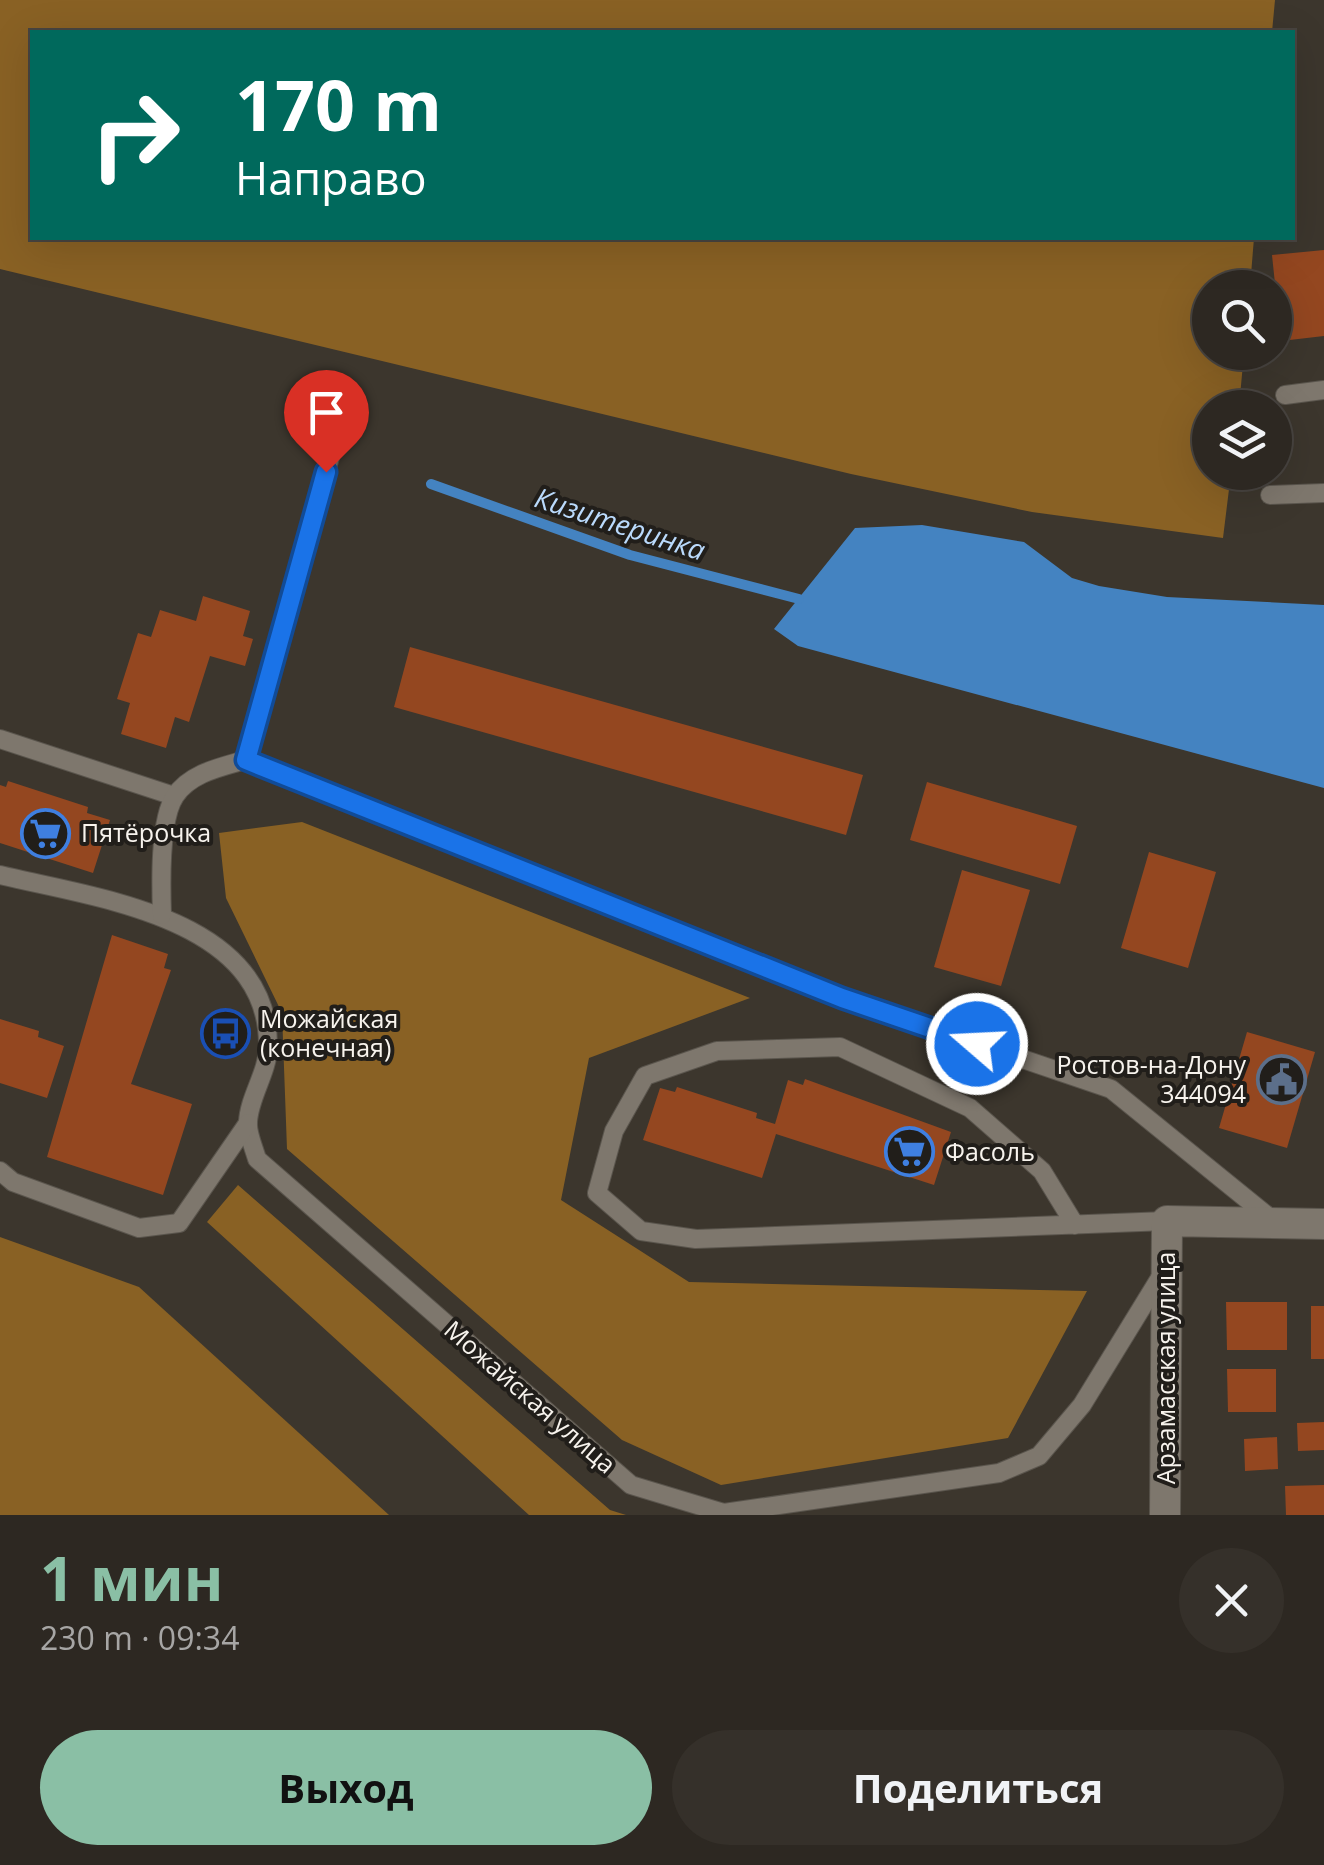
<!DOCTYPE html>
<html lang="ru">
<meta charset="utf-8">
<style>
:root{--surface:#2d2822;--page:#35302a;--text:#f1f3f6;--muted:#a7a6a5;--line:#484440;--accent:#8abfa5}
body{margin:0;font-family:"Open Sans",sans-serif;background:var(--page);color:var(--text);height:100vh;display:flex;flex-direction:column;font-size:38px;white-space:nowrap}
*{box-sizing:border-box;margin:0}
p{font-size:32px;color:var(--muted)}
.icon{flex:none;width:55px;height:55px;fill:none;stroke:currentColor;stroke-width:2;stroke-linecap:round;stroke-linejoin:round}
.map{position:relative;height:1515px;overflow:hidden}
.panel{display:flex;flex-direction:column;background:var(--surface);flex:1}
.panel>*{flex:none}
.guide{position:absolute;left:30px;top:30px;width:1265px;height:210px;border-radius:0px;box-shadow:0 10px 40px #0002,0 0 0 2px var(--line);background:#00695c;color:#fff;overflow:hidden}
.fabs{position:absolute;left:1192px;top:270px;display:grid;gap:20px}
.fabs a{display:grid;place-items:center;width:100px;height:100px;border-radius:50%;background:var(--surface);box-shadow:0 10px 40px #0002,0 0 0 2px var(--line);font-size:50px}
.pin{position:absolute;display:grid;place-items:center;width:85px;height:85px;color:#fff;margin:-102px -42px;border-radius:50% 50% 50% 0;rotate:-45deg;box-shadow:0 0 10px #0007}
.pin .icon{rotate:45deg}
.me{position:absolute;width:110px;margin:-55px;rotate:289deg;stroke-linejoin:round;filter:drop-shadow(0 0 8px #0008)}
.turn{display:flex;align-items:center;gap:35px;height:210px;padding:0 40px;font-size:45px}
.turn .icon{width:130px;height:130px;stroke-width:2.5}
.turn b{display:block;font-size:70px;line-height:85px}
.round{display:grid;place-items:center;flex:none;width:105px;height:105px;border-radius:52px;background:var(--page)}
.overview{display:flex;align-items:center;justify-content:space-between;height:170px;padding:0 40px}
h1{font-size:60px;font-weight:700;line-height:75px;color:var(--accent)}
.action{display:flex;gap:20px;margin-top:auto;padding:20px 40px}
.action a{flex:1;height:115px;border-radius:60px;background:var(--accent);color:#111;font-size:40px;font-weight:700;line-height:115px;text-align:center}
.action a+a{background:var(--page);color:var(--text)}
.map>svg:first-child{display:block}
.forest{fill:#896124}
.water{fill:#4483c1}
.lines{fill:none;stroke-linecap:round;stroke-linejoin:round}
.stream{stroke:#4483c1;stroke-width:10}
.building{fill:#944720}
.lane-casing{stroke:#5a554d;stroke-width:20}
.street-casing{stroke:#5a554d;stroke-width:32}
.lane{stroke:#7e776d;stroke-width:18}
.street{stroke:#7e776d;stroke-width:30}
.route-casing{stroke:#114b97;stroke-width:25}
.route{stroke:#1a73e8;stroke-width:18}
.labels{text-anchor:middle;stroke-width:8;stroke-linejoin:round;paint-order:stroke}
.poi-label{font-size:25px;fill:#f7f3ed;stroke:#211e1a;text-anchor:start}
.street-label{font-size:25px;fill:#f7f3ed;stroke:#211e1a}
.water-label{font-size:28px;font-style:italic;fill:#badafc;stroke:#211e1a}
</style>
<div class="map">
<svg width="1324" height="1515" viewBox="0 0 1324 1515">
<rect width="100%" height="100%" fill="#3c362d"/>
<g class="forest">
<path d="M0,0H1275L1272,32H32V238H1254L1250,287L1210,288V352L1244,353L1239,407L1210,408V472L1231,473L1223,538L1032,512L851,474L0,269Z"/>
<path d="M302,822L750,998L589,1058L561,1200L689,1282L1087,1291L1008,1438L721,1485L622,1440L287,1149L282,1013L226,898L219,833Z"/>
<path d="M238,1185L610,1510L626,1515H529L207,1222Z"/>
<path d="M0,1237L139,1287L389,1515H0Z"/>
</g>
<path class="water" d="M922,525L1024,542L1072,578L1099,586L1167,597L1324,605V788L798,646L774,629L855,528Z"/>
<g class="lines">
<path class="stream" d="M431,484L630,555L799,599"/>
</g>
<g class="building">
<path d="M1324,250V336L1281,341L1272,255Z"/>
<path d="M203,596L250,611L243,636L253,639L245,666L210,656L189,722L175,717L166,748L121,734L130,703L117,699L138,633L151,637L160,610L196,621Z"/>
<path d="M410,647L863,775L846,835L394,707Z"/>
<path d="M8,781L88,807L87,813L110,820L93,873L0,843V785L6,787Z"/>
<path d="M927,782L1077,826L1060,884L910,840Z"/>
<path d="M1149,852L1216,872L1188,968L1121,948Z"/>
<path d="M962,870L1030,890L1001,986L934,967Z"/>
<path d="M112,935L168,954L164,968L171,970L131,1084L192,1104L163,1195L47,1157Z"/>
<path d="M0,1019L39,1031L38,1037L64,1046L47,1098L0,1083Z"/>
<path d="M1247,1032L1315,1052L1287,1148L1219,1128Z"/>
<path d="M805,1079L951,1132L934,1185L776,1134L762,1178L643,1140L660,1088L675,1092L677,1087L757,1113L756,1118L775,1124L788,1080L803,1085Z"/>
<path d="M1226,1302H1287V1350H1227Z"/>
<rect x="1311" y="1306" width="13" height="53"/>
<path d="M1227,1369H1276V1412H1228Z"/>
<path d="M1324,1422V1450L1298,1451L1297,1423Z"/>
<path d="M1277,1437L1278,1469L1245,1471L1244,1439Z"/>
<path d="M1324,1485V1515H1286L1285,1486Z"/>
</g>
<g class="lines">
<defs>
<g id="lane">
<path d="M1285,395L1324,390"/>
<path d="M1270,495L1324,493"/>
<path d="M0,739L174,796"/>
<path d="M245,760L334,443"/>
<path d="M0,875C94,898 270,917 268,1047C268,1072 249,1097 248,1122C247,1133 254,1148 257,1159L631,1485L724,1513L999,1473L1039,1456L1082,1405L1163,1273"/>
<path d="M162,915C161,886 159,820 175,796C190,773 221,767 245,760L843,998L1111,1089L1275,1222"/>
<path d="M0,1171L13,1182L139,1228L179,1223L248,1123"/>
<path d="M1075,1225L1042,1171L970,1108L840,1047L717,1051L645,1076L614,1131L597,1193L641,1231L696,1239L1167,1221"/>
</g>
<path id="street" d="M1165,1515L1167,1221L1324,1224"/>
</defs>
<use href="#lane" class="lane-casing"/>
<use href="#street" class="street-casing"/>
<use href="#lane" class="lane"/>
<use href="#street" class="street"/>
</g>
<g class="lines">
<defs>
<path id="route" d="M326,472L246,760L842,998L977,1044"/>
</defs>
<use href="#route" class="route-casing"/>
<use href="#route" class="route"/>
</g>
<defs>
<symbol id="supermarket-ring" viewBox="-11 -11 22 22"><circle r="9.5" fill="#211e1a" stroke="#3f7fe0" stroke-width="1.5"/><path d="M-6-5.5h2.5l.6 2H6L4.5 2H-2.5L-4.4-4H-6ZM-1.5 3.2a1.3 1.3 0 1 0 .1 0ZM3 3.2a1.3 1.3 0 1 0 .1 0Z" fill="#3f7fe0"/></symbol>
<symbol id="bus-ring" viewBox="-11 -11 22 22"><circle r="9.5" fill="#211e1a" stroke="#1a4fb4" stroke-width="1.5"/><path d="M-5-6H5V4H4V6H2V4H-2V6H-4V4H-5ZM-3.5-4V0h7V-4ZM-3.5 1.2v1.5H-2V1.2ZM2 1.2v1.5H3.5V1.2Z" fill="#1a4fb4"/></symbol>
<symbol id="civic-ring" viewBox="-11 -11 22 22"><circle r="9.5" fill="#211e1a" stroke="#5c6f8a" stroke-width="1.5"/><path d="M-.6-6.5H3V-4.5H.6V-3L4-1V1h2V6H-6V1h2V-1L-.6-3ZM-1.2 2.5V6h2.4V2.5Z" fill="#5c6f8a"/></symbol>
</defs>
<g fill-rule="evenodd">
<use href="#supermarket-ring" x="18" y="806" width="55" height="55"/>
<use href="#bus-ring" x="198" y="1006" width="55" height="55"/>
<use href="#civic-ring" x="1254" y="1052" width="55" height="55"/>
<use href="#supermarket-ring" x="882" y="1124" width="55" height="55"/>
</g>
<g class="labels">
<g class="poi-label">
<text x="81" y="842">Пятёрочка</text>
<text x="260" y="1028">Можайская<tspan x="260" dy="29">(конечная)</tspan></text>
<text x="1246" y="1074" text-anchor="end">Ростов-на-Дону<tspan x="1246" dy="29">344094</tspan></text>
<text x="945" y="1161">Фасоль</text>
</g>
<g class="street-label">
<text transform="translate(1166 1368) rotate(-90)" y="9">Арзамасская улица</text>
<text transform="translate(530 1397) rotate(41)" y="9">Можайская улица</text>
</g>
<g class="water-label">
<text transform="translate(620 524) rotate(18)" y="10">Кизитеринка</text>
</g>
</g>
</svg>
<div class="fabs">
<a><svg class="icon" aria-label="search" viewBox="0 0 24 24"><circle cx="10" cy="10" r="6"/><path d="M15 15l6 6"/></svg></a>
<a><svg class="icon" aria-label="layers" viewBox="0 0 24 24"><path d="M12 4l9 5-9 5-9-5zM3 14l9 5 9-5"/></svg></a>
</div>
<div class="pin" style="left:326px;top:472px;background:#d93025"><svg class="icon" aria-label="arrive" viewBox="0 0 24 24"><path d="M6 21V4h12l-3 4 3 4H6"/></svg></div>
<svg class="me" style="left:977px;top:1044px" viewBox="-20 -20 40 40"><circle r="17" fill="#1a73e8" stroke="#fff" stroke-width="3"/><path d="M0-11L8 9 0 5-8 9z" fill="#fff"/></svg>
<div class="guide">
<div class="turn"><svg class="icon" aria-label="right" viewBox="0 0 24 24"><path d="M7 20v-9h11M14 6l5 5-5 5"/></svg><div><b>170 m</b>Направо</div></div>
</div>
</div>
<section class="panel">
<div class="overview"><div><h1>1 мин</h1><p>230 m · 09:34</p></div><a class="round"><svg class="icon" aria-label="close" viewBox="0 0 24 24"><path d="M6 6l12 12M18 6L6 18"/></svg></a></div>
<div class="action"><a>Выход</a><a>Поделиться</a></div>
</section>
